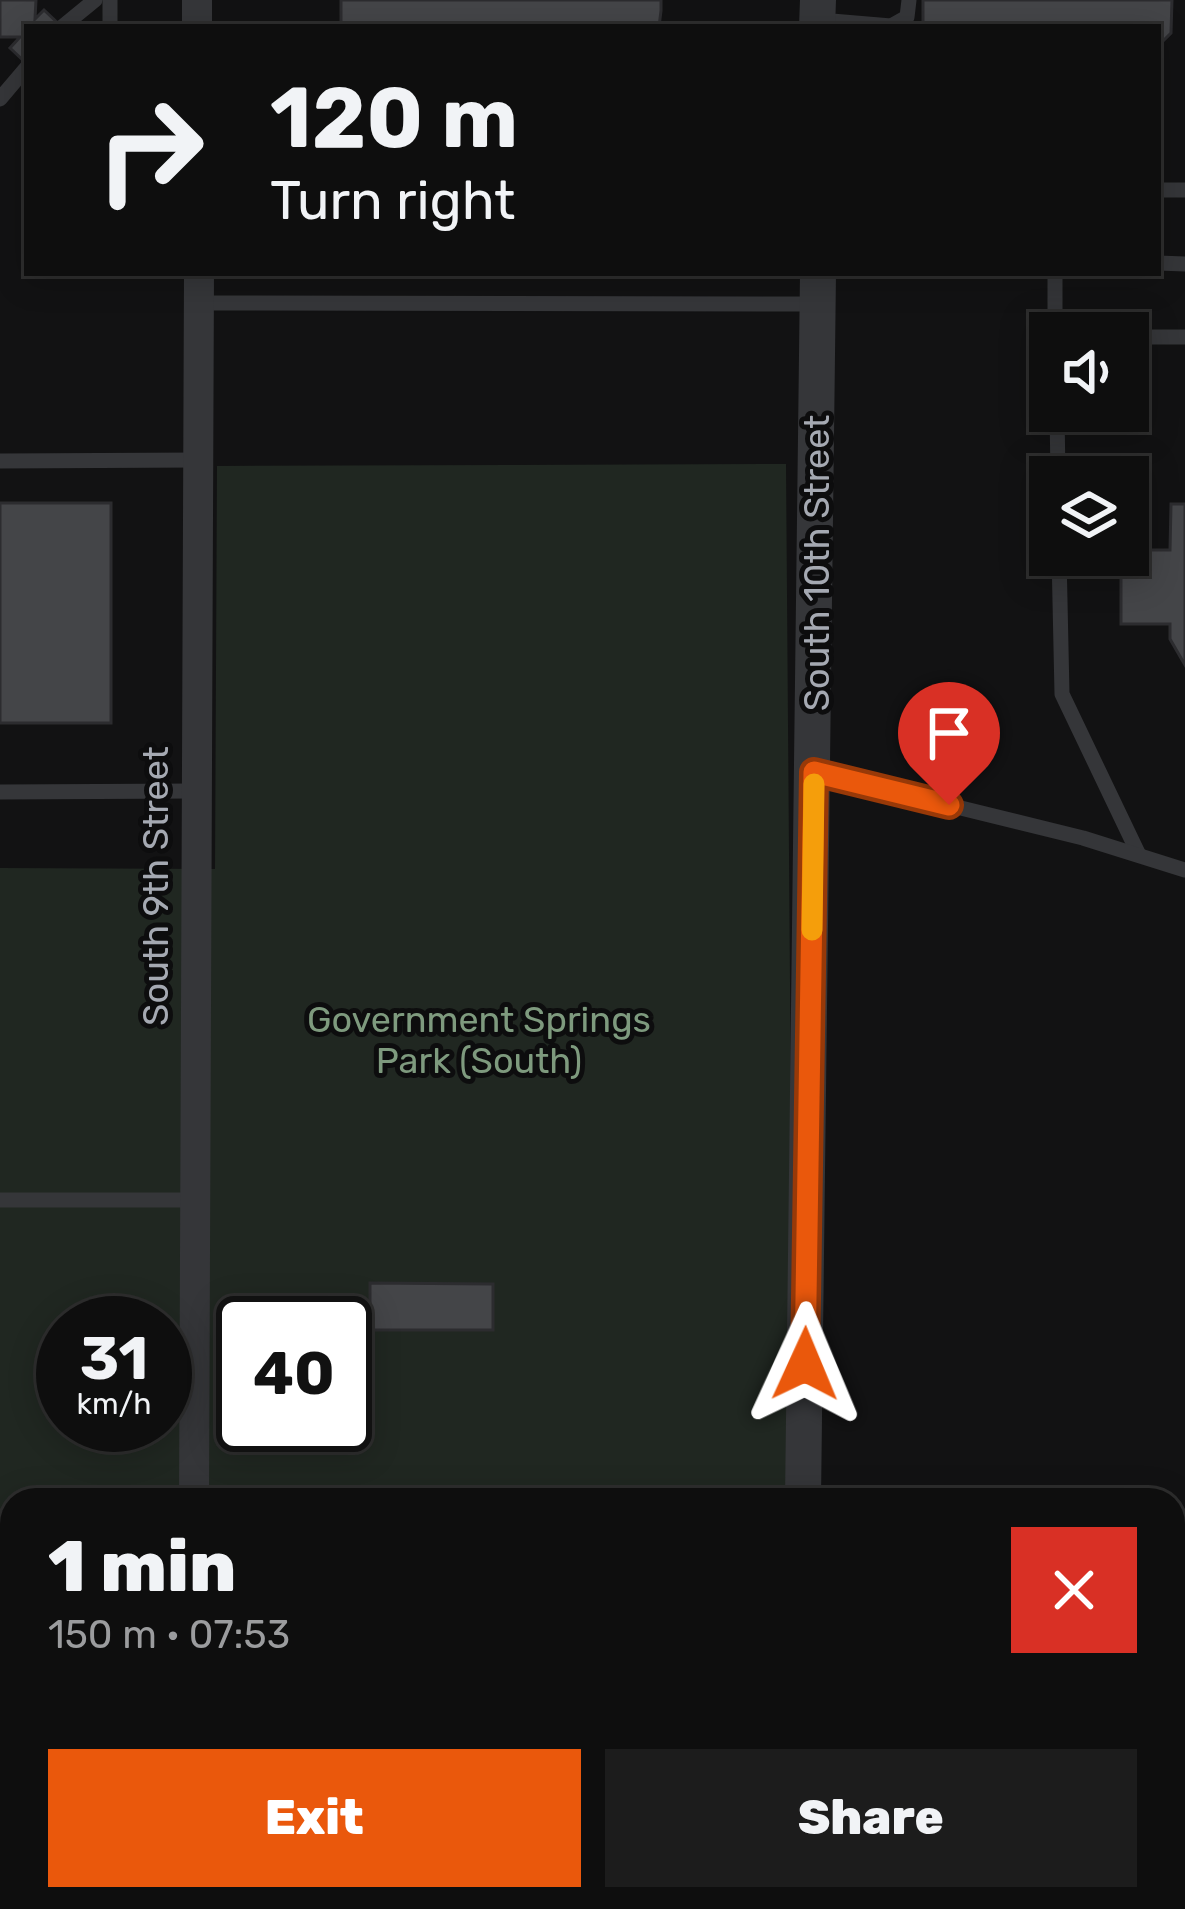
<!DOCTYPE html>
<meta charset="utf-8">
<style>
:root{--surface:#0e0e0e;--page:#1c1c1c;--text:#f1f3f6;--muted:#9b9c9e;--line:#2e2e2e;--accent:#ea580c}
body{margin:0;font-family:Rubik,sans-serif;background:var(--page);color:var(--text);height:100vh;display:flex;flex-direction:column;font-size:45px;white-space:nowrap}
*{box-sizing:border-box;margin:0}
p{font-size:39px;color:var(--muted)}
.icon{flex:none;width:66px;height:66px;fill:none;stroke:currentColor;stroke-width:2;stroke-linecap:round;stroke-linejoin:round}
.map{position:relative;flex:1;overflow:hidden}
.drawer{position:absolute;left:0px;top:1488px;width:1185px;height:423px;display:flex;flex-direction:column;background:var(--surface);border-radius:36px 36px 0 0;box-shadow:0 6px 30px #0003,0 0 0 3px var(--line)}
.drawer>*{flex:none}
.hud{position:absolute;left:24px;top:24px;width:1137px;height:252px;border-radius:0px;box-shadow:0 6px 30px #0003,0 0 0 3px var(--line);background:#0e0e0e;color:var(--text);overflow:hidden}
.controls{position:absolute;left:1029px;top:312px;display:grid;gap:24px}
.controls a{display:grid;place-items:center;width:120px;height:120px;border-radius:0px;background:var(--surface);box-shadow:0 6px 30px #0003,0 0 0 3px var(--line);font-size:60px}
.speed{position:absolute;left:36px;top:1296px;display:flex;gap:24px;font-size:60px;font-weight:700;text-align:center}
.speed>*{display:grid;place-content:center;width:156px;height:156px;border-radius:50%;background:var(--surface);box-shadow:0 6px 30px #0003,0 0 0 3px var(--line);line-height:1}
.speed small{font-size:30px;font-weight:400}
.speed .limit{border:6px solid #111;border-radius:18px;background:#fff;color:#111}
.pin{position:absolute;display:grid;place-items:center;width:102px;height:102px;color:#fff;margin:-123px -51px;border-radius:50% 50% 50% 0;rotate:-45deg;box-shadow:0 0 12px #0007}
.pin .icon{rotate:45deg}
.me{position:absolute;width:132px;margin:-66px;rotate:1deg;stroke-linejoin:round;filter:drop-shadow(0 0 9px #0008)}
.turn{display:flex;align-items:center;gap:42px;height:252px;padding:0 48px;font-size:54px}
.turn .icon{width:156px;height:156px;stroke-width:2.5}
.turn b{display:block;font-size:84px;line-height:102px}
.round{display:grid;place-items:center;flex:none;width:126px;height:126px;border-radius:0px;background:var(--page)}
.overview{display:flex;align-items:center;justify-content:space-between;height:204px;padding:0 48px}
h1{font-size:72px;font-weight:800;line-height:90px}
.action{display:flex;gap:24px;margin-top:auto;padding:24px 48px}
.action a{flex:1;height:138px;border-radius:0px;background:var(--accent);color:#fff;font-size:48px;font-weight:800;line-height:138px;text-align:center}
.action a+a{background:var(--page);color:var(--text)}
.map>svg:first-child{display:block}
.green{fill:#202721;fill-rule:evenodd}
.building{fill:#444548;stroke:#2c2c2f;stroke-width:3}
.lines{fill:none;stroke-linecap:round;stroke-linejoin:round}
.service{stroke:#353639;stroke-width:15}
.minor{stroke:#353639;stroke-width:30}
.tertiary{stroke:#353639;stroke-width:36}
.route-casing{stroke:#983908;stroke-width:30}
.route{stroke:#ea580c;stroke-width:21}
.slow{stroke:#f59e0b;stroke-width:21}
.labels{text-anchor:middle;stroke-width:10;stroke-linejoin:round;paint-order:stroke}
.street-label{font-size:36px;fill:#a5a9b2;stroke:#0d0d0e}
.park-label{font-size:36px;fill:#7e9a7e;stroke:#0d0d0e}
</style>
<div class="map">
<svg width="1185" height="1909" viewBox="0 0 1185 1909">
<rect width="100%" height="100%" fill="#121213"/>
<path class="green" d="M786,464L794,1500H12V1867H0V868L215,869L217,466ZM63,1323H165V1425H63ZM243,1323H345V1425H243Z"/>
<g class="building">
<path d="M0,0H36L35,19L44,10L62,27H27V64L10,48L20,37H0Z"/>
<path d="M341,0H661V11L659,27H341Z"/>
<path d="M923,0H1172L1171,33L1158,46V27H923Z"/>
<rect x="0" y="503" width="111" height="220"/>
<path d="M1171,504H1185V665L1170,639V624H1121V555H1128V550H1170Z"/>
<path d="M370,1283L493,1284V1330H370Z"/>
</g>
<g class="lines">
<g class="service">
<path d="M820,20L891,26L907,17L909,0"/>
<path d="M62,27L95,0"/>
<path d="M110,27V0"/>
<path d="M0,99L27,67"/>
<path d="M1158,190H1185"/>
<path d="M1158,263L1185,264"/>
<path d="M1055,273V333"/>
<path d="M199,303L818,304"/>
<path d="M1128,337H1185"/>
<path d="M1057,411L1058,477"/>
<path d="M0,461L199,460"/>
<path d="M1059,555L1062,694L1139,855"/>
<path d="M814,772L1083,838L1185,870"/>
<path d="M0,792L194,791"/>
<path d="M0,1200H193"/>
<path d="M519,1909V1899"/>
</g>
<g class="minor">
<path d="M197,0V27"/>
<path d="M194,1500L199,273"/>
<path d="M0,1894H12"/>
<path d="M554,1899L796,1902"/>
</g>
<g class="tertiary">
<path d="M817,27L818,0"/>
<path d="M803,1500L818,273"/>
<path d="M796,1909V1899"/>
</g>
</g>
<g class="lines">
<defs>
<path id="route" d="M805,1364L814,772L949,805"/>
</defs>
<use href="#route" class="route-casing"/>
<use href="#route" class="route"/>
<path class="slow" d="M812,930L814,784"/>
</g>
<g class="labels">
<g class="street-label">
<text transform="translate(816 563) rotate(-90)" y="13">South 10th Street</text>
<text transform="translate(155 886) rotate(-90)" y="13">South 9th Street</text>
</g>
<g class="park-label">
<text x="479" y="1032">Government Springs<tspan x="479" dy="41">Park (South)</tspan></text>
</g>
</g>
</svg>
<div class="controls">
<a><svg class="icon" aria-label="sound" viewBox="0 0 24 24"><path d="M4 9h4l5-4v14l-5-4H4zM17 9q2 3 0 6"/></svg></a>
<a><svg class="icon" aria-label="layers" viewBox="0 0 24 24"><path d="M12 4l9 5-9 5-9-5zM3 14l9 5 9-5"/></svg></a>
</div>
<div class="speed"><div>31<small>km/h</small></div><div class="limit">40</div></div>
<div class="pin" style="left:949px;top:805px;background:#d93025"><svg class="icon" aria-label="arrive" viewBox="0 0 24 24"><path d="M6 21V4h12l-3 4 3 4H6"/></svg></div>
<svg class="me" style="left:805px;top:1364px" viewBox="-20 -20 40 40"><path d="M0-17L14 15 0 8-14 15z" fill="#ea580c" stroke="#fff" stroke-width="4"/></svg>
<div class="hud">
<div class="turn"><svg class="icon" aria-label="right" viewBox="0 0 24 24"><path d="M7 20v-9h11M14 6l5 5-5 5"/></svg><div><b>120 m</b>Turn right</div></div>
</div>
<section class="drawer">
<div class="overview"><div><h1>1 min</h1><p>150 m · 07:53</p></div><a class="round" style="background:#d93025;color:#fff"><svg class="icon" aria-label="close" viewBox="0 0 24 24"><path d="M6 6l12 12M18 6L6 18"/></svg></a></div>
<div class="action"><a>Exit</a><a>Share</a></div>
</section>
</div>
